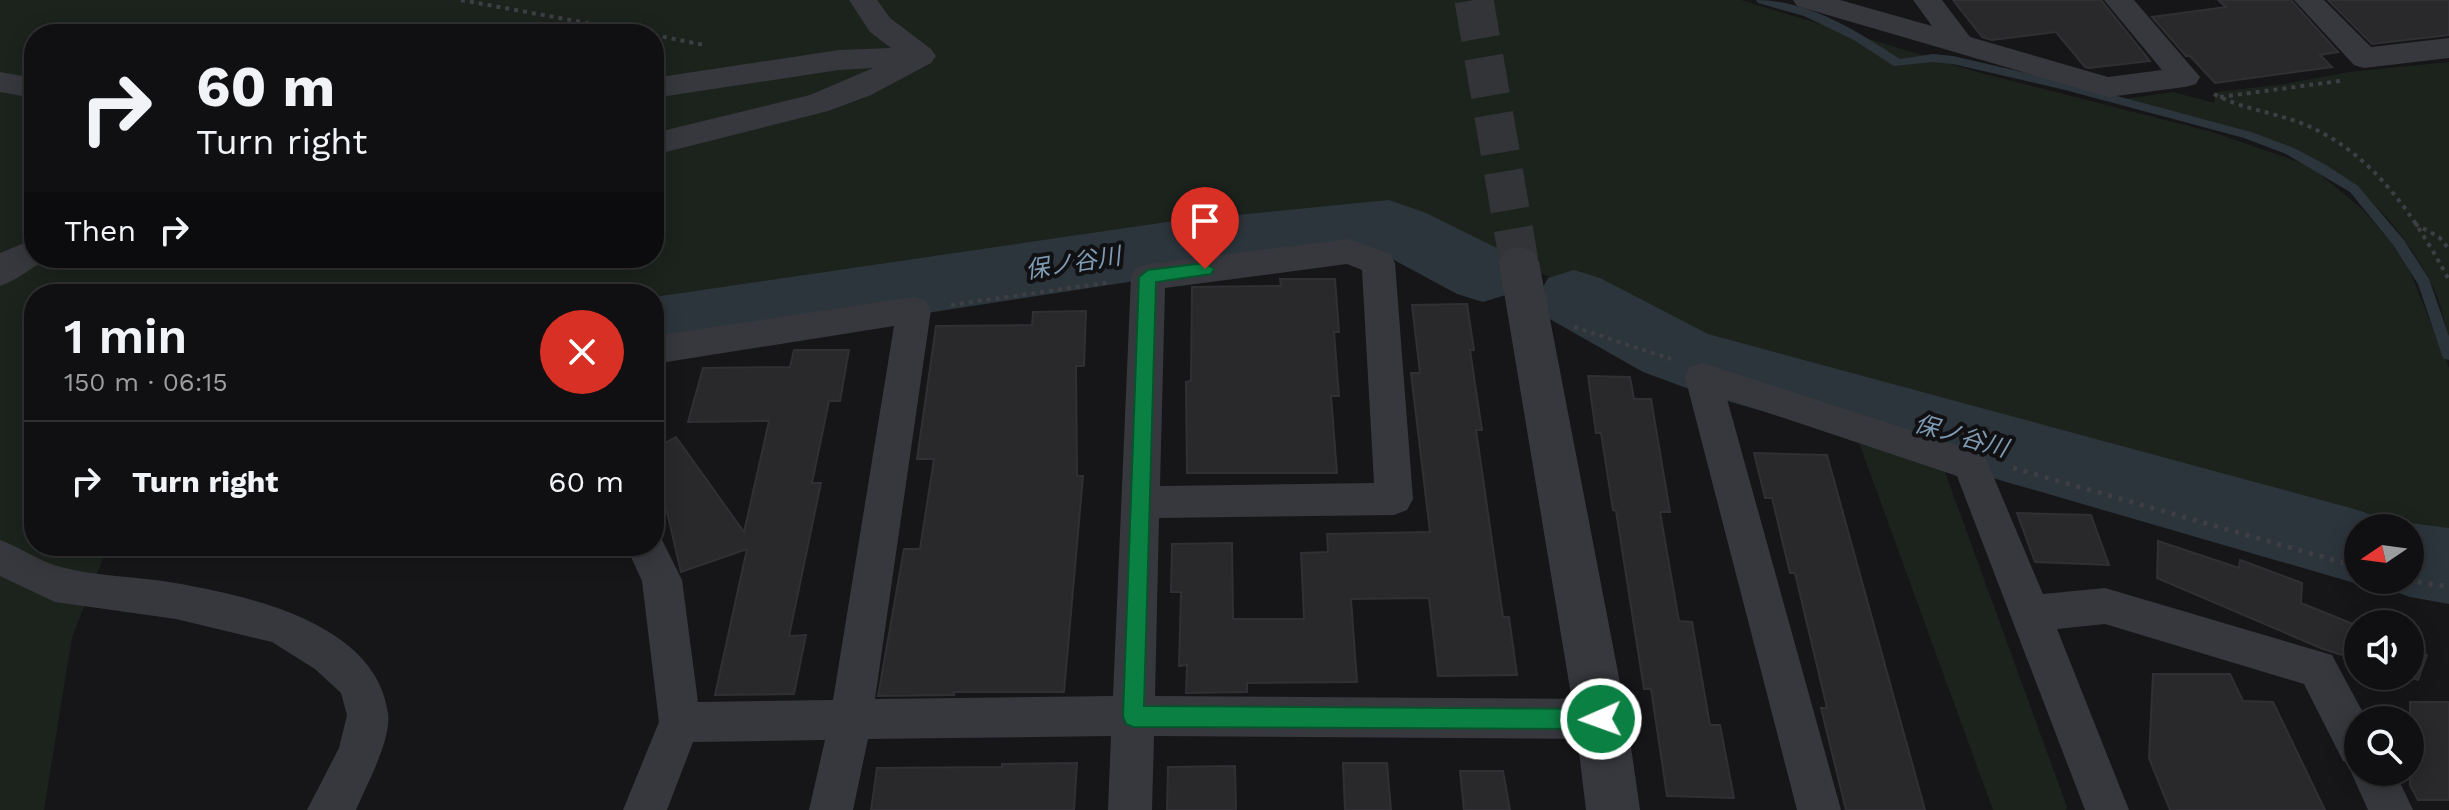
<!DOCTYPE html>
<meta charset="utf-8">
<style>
:root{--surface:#101012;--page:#19191b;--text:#f1f3f6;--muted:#9c9d9f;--line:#303032}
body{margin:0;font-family:"Work Sans","Noto Sans JP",sans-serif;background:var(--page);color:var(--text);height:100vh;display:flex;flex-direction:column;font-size:30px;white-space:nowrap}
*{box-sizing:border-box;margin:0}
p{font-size:26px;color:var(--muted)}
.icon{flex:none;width:44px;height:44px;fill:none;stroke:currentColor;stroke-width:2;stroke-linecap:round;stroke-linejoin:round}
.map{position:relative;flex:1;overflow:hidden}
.side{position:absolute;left:24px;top:284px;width:640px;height:272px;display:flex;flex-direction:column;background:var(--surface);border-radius:32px;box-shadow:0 4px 20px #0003,0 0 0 2px var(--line)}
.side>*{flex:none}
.guide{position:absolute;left:24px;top:24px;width:640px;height:244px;border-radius:32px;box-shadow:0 4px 20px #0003,0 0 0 2px var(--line);background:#101012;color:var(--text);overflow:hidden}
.needle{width:52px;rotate:257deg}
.controls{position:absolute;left:2344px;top:514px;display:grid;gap:16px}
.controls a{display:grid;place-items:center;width:80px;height:80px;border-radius:50%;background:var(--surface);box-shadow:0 4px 20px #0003,0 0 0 2px var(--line);font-size:40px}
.pin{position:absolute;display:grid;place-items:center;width:68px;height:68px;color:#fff;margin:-82px -34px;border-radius:50% 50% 50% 0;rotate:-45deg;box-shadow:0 0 8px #0007}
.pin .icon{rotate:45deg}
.me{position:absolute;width:88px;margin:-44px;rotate:268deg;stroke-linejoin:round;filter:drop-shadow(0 0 6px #0008)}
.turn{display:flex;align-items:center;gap:28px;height:168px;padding:0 40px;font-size:36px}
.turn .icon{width:104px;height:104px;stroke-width:2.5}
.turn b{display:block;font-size:56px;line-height:68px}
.then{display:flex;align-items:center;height:76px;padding:0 40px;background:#0003;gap:16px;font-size:30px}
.round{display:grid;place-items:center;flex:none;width:84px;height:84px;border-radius:42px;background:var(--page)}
.head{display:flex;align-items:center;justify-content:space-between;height:136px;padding:0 40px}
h1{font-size:48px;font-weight:600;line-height:60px}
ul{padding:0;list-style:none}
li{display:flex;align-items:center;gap:24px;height:120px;padding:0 40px;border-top:2px solid var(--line)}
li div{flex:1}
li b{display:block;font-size:30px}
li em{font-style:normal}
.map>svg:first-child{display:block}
.green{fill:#1c231d;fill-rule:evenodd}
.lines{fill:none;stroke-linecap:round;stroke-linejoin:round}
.stream{fill:#2c353c;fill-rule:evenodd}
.river{fill:#2c353c;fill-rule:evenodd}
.building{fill:#29292c;stroke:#303034;stroke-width:2}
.tertiary-tunnel{stroke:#333438;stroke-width:39;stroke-dasharray:39 19;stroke-linecap:butt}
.path-far1{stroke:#3d3f44;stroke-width:4;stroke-dasharray:4 5;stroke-linecap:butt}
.path{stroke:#3d3f44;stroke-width:5;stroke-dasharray:4 7;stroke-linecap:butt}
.minor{fill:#37383d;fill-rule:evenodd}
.tertiary{fill:#37383d;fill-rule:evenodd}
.route{fill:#0b8043;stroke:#07532c;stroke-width:2}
.labels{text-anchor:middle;stroke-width:8;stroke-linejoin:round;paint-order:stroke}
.water-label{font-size:24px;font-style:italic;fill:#7f9bb3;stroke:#111113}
</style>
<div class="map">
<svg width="2449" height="810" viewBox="0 0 2449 810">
<rect width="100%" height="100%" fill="#161618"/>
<g class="green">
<path d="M0,0H1741L1977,72L2212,132L2310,166L2362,209L2404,257L2449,368V560L2410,555V528H2358V539L1724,356L1401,210L1162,227L654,307V294H34V546H108L72,637L44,810H0ZM34,34H654V258H34Z"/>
<path d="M2449,62V336C2444,321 2441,303 2434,289C2364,149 2261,136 2124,99L2173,92L2214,103L2216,92L2285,84L2349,72Z"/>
<path d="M1858,440L1945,472L2067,807L2066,810H1993Z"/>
</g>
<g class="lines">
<path class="stream" d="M1756,0C1809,0 1857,31 1900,59L1933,54L1953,56L2065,82L2251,132L2294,148L2326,165L2358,186L2404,240L2429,279L2449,336V360L2444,359L2442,355L2418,284L2394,246L2350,192L2286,154L2244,138L2065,90L1953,64L1933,62L1894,66L1852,39L1804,16L1758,3Z"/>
<g class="river">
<path d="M1389,200L1426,213L1509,254L1519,274L1509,294L1483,302L1457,294L1381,253L1167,276L654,355V297L1167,222Z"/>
<path d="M1574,270L1600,278L1708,334L2358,510L2388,521L2391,528H2358V580H2369L2358,584L1700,393L1643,372L1548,318L1537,298L1548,278Z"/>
<path d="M2410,523L2449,528V604L2410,597L2380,586L2377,580H2410V528H2395Z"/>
</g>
</g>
<g class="building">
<path d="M1953,0H2101L2150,61L2089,68L2085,67L2056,32L1992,40L1982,37Z"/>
<path d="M2218,0H2291L2338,52L2320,55L2332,67L2215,83L2190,56H2186L2152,17L2226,7Z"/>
<path d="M2328,0H2449V35L2372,44Z"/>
<path d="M1280,279H1335L1339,332H1334L1339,396H1331L1337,473H1187L1186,382L1191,381L1192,287L1281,286Z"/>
<path d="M1467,304L1474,350H1470L1482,430H1476L1503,617H1509L1517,675L1438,676L1429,598L1351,599L1357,682L1247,683V692L1186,693L1187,665L1179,666L1181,592H1171L1172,544L1232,543L1233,619H1304L1301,553L1328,552L1327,534L1430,532L1411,373H1420L1412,305Z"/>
<path d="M1086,311L1084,366H1076L1077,476H1083L1064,692H954V695L878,696L904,549H920L934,459H917L936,326L1032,325L1033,312Z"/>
<path d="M794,350H849L840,401H829L812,483H821L789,636L806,635L794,694L715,695L747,549L681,572L663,495L654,482V449L676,437L744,532L769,421L688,422L703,368L790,367Z"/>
<path d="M1588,376L1630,377L1634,399H1651L1670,512H1660L1679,621L1692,622L1710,725H1720L1734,798L1667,796L1651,689H1644L1616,511L1613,510L1601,433H1596Z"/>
<path d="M1754,453L1827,455L1925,810H1846L1821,708H1827L1795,573H1790L1772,498H1765Z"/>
<path d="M2017,513L2091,515L2109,565L2035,562Z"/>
<path d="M2158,541L2239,568L2240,560L2302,583L2301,603L2358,626V660L2323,649L2157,578Z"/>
<path d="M2410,648L2427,655L2418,680L2406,676H2410Z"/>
<path d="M2153,674H2230L2243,701L2273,702L2325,810H2170L2149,758Z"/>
<path d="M2410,702H2449V800H2418L2410,785Z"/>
<path d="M1077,763L1074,810H871L877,768L1002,767V764Z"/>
<path d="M1343,763H1387L1391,810H1345Z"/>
<path d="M1235,766L1236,810H1167L1168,767Z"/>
<path d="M1460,771H1503L1510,810H1464Z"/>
</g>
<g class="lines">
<path class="tertiary-tunnel" d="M1474,0L1519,262"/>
<g class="path-far1">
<path d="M461,0L647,34"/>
<path d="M654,35L704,45"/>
<path d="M2214,94C2242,109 2272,112 2301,123C2372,151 2414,215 2449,280"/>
<path d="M2220,97L2340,81"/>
<path d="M2415,224L2439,237L2449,249"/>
<path d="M951,305L1111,282"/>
<path d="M1574,327L1671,359"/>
</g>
<g class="path">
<path d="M2013,468L2358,567"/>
<path d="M2407,580L2449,587"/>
</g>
<g class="minor">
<path d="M849,0H877L890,18L931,49L936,56L931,63L871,95L828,111L654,155V133L810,95L873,68L839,70L654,98V78L839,50L891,48L870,32Z"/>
<path d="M1793,0H1840L1932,26L1913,0H1942L1970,37L2108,77L2162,70L2104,0H2134L2200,77L2196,84L2185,87L2108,97L1797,6Z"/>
<path d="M2294,0H2324L2371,47L2449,38V58L2364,68L2354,65Z"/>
<path d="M0,72L34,78V98L0,92Z"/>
<path d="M34,239V258L46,260C30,268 16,281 0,286V253Z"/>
<path d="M1349,239L1390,254L1395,263L1413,499L1407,510L1394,515L1159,518L1155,696L1601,699L1616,705L1622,719L1616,733L1601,739L1154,736L1152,810H1108L1111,736L868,739L853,810H809L825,740L693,742L667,810H623L659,722L642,581L626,546H654V532L659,534L682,580L698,702L833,700L894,326L654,364V336L914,297L926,301L931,310L875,699L1113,696L1131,277L1136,268L1148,264ZM1347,264L1362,270L1374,483L1160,486L1165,288Z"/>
<path d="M1703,363L1984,454L2043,594L2105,588L2332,655L2367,720H2358V772H2395L2413,810H2368L2351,772L2354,765L2343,761L2304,684L2105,624L2057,629L2129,810H2085L1957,476L1727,399L1841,810H1797L1685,377L1690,367Z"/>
<path d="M0,540C20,547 40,562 61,567C97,577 138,576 175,583C249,596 376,623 388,713C392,739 366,786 356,810H307L339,748L347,715L341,693L315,669L272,642L176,619L55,602L0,576Z"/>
</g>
<path class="tertiary" d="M1519,247L1533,251L1539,262L1627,719L1640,810H1586L1575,719L1499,262L1505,251Z"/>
</g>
<path class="route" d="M1205,263L1214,269L1211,274L1156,282L1144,706L1601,709L1608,712L1611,719L1608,726L1601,729L1133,727L1126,724L1123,716L1139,277L1148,270Z"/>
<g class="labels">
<g class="water-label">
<text transform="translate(1073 263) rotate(-9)" y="8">保ノ谷川</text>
<text transform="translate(1961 436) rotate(16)" y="8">保ノ谷川</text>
</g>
</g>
</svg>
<div class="controls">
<a><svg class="needle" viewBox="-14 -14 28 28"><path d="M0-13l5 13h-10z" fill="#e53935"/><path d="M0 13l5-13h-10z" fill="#9c9d9f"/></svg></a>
<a><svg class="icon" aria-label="sound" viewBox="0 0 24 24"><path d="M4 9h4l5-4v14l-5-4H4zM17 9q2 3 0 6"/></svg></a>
<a><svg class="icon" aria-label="search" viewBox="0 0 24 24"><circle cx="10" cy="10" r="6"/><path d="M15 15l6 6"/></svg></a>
</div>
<div class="pin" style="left:1205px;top:269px;background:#d93025"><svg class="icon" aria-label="arrive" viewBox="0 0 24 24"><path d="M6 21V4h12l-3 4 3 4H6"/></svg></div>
<svg class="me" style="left:1601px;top:719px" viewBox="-20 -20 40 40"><circle r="17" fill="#0b8043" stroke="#fff" stroke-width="3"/><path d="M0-11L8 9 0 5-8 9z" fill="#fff"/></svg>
<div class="guide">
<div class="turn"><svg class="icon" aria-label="right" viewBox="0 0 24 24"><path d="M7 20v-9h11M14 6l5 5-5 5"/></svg><div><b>60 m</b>Turn right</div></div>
<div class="then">Then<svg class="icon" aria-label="right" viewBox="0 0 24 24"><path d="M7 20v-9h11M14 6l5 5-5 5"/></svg></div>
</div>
<section class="side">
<div class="head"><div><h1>1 min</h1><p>150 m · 06:15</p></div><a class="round" style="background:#d93025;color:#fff"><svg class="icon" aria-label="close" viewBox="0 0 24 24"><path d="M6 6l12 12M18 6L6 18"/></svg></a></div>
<ul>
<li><svg class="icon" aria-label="right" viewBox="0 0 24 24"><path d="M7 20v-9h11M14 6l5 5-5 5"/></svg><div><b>Turn right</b></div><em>60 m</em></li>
</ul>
</section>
</div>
